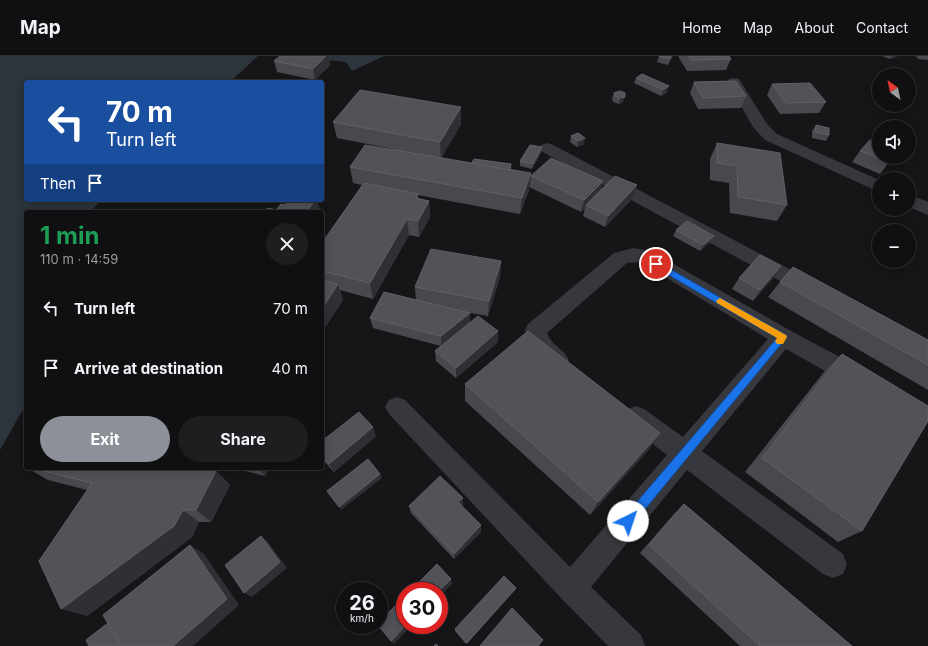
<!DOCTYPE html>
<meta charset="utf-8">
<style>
:root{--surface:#101012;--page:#1e1e20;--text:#f1f3f6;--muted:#9c9d9f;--line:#303032;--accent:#8c9099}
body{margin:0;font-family:Inter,sans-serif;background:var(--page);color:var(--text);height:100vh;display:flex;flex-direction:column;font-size:15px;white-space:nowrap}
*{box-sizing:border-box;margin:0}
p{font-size:13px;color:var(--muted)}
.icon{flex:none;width:22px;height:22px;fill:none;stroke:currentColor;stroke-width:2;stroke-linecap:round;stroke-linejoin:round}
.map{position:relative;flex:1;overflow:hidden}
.details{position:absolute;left:24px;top:154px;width:300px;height:260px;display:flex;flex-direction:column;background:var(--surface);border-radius:4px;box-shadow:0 2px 10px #0003,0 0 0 1px var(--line)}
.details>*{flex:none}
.guide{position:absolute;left:24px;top:24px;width:300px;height:122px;border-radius:4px;box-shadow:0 2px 10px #0003,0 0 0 1px var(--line);background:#1a4fa0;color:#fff;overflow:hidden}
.needle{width:26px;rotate:327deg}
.buttons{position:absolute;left:872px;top:12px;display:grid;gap:8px}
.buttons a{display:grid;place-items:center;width:44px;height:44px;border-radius:50%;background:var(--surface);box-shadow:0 2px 10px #0003,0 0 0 1px var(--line);font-size:20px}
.speed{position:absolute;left:336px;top:526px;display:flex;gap:8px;font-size:20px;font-weight:700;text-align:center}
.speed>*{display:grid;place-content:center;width:52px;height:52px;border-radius:50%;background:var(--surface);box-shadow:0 2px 10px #0003,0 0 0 1px var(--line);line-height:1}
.speed small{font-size:10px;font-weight:400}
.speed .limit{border:6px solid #d22;background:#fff;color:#111}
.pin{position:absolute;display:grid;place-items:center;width:34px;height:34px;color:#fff;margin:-17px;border:2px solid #fff;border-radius:50%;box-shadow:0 1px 4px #0007}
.me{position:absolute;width:44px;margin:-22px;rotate:41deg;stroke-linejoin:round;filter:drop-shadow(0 0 3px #0008)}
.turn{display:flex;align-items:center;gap:14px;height:84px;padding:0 16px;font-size:18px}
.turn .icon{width:52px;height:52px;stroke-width:2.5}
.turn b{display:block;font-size:28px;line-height:34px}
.then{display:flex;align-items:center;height:38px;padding:0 16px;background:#0003;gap:8px;font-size:15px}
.round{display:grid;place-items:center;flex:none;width:42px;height:42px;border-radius:21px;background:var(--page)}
.summary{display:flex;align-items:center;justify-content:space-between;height:68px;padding:0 16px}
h1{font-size:24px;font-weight:700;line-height:30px;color:#1e9e55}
.cta{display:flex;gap:8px;margin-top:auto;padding:8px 16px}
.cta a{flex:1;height:46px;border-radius:24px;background:var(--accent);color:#fff;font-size:16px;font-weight:700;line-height:46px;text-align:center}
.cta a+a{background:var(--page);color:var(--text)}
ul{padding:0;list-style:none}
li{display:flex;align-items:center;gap:12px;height:60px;padding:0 16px}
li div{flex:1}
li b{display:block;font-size:15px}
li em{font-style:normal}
header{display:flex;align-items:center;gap:24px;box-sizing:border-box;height:56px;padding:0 20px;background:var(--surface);border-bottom:1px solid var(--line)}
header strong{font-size:19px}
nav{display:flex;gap:22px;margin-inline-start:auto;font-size:14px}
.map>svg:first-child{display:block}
.water{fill:#2c353c}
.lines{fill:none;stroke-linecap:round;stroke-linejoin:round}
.minor{fill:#37383d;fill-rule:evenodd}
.wall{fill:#47494d}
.shaded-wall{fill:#2f3033}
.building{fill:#525359;stroke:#5f6168}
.route{fill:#1a73e8;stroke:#114b97}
.slow{fill:#f59e0b}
</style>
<header>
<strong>Map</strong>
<nav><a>Home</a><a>Map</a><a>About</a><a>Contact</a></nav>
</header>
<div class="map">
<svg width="928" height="590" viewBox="0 0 928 590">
<rect width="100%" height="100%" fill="#161618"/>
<g class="water">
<path d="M0,0H258L230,26H26V144H102L89,156H26V348L0,394Z"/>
<path d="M292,0H384L352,15L346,6Z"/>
</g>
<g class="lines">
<g class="minor">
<path d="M734,22L739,23L767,68L777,78L879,124V136L765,84L753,71L727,26L729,23Z"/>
<path d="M547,87L553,89L820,229L823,234L820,239L813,242L806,239L541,95L539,92L541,89Z"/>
<path d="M909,138L928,146V159L909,151Z"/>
<path d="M633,192L651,195L791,275L866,315L869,322L866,329L858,332L850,329L786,293L702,395L843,498L847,508L843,518L833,522L823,518L687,414L591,531L641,579L645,590H608L561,542L389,358L385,351L389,344L397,341L405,344L570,511L667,399L628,369L624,361L628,353L636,350L644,353L683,381L768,283L640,206L627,207L547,277C551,289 564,293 569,304L566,311C545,318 529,292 525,274L528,268L614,197Z"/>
</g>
</g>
<g class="wall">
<path d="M280,0H329L330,9L315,24L277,16L274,5Z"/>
<path d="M659,0H673L668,9L657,6Z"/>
<path d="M678,0H729L731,3L726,14L687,15Z"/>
<path d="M882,0H897L896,1L890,3Z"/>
<path d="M916,0H928V4L918,3Z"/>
<path d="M636,22L667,36L661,40L634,27Z"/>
<path d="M694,26L746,40L741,52L698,53L690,37Z"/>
<path d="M772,28L826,46L819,57L780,58L767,39Z"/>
<path d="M620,35L623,46L619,48L613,46L612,43L614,37Z"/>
<path d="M333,66L461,68L441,102L511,114L529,134L520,158L418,139V142L429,145L430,161L419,181L409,179L373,243L340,234L343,244L322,276V187L362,129L353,127L350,111L393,93L337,82Z"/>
<path d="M816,69L829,79L826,85L812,82V75Z"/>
<path d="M571,80L584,88L577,91L570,86Z"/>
<path d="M717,87L787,149L777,165L730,157L729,127L710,124V103Z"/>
<path d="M542,91L541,97L532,113L520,110V105Z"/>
<path d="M860,95L893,101L880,118L852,106Z"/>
<path d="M531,120L603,125L601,134L634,141L605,171L583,160L585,152L581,156L529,131Z"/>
<path d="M676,174L710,186L700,195L673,180Z"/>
<path d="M501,205L500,221L488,260L470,257V267L498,275V286L456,322L436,305L435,295L441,290L373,272L370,262L416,244L415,231Z"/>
<path d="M774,221L753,245L732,233L739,222Z"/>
<path d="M780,226L928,284V334L768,241Z"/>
<path d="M842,298L862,475L838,486L745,416L824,316Z"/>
<path d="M465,328L650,392L590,459L465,345Z"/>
<path d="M376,380L334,416L322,403V385Z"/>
<path d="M27,412H204L216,415L230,429L211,466H199L192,481L87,560V434L48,424Z"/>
<path d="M233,412H269L265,420Z"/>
<path d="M684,448L852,590H740L640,497L674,458Z"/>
<path d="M463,449L462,450L481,476L454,503L411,457L409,450Z"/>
<path d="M516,532L515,534L466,588L455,575V573Z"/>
</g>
<g class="shaded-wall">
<path d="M326,0H329L330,9L315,24L313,13Z"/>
<path d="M671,0H673L668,9Z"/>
<path d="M892,0H897L896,1L890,3Z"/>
<path d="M669,30L667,36L661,40L663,34Z"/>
<path d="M625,41L623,46L619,48L620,42Z"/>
<path d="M461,51V68L441,103L440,86Z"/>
<path d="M585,82L584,88L577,91L578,85Z"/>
<path d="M542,91L541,97L532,113L533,108Z"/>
<path d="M531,117L529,134L520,158L522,142Z"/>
<path d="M603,125L600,137L586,149L585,152L581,156L584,144Z"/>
<path d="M637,129L634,141L605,171L608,160Z"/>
<path d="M315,144H317L320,153L318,156L308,154Z"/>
<path d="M429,145L430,161L419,181L418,165Z"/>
<path d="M322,159L325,168L322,172Z"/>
<path d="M407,163L409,179L373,243L370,227Z"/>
<path d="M714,180L710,186L700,195L703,189Z"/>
<path d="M501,205L500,221L488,260L489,245Z"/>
<path d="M781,210L774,221L753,245L760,234Z"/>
<path d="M338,228L343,244L322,276V253Z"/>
<path d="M470,257V267L441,290V280Z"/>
<path d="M498,275V286L456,322V312Z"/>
<path d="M373,371L376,380L334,416L329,408Z"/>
<path d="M660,377L650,392L590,459L598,446Z"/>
<path d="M259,412H269L265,420Z"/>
<path d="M216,415L230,429L211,466L196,454Z"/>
<path d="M380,418L382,422L341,454L339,451Z"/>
<path d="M463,442V449L458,453V446Z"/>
<path d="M183,454L199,466L192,481L87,560L61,553Z"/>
<path d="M481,469V476L454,503V498Z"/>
<path d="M261,480L268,486L287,512L252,541L244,537Z"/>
<path d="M190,489L204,498L239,549L193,590H173Z"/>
<path d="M451,523L452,528L439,541V535Z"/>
<path d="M516,532L515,534L466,588L467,587Z"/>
<path d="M406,569H412L394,588L391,585Z"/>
</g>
<g class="building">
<path d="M280,0H326L313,13L274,5Z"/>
<path d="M659,0H671L670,3Z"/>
<path d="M689,0H729L731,3L691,4Z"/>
<path d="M642,18L669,30L663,34L636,22Z"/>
<path d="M736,25L746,40L703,42L694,26Z"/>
<path d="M810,27L826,46L786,47L772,28Z"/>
<path d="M360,34L461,51L440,86L333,66Z"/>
<path d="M620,35L625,37V41L620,42L615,40L614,37Z"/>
<path d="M816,69L829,72V79L815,76Z"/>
<path d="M578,77L585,82L578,85L571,80Z"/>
<path d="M870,84L879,87V101H893L889,106L860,95Z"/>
<path d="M717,87L780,97L787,149L738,141L737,110L717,107Z"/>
<path d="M365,89L531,117L522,142L350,111Z"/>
<path d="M530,89L542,91L533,108L520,105Z"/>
<path d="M551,102L603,125L584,144L531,120Z"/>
<path d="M474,103L511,108L510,114L472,107Z"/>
<path d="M615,120L637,129L608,160L586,149Z"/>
<path d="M364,127L418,138L416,142L429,145L418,165L407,163L370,227L322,215V187Z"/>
<path d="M289,144H315L308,154L317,156H264L268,152L276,154L281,148L285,149Z"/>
<path d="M687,165L714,180L703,189L676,174Z"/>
<path d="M431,193L501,205L489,245L415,231Z"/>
<path d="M760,199L781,210L760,234L739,222Z"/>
<path d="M793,211L928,284V309L780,226Z"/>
<path d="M322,224L338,228L322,253Z"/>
<path d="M384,236L470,257L441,280L370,262Z"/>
<path d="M478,260L498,275L456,312L435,295Z"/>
<path d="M528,275L660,377L598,446L465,328Z"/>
<path d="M842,298L928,350V365L862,475L762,402Z"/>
<path d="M359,356L373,371L329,408L322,400V385Z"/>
<path d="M368,403L380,418L339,451L327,435Z"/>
<path d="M31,412H204L216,415L196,454H183L174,470L61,553L39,505L92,427Z"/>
<path d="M440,420L463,442L458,446L481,469L454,498L409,450Z"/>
<path d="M684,448L852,590H760L649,489Z"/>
<path d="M261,480L280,506L244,537L225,509Z"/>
<path d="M190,489L227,543L173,590H121L103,559Z"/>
<path d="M437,508L451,523L439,535H410Z"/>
<path d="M504,520L516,532L467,587L455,573Z"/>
<path d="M405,540V569H406L391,585L378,569H379V566Z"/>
<path d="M512,552L543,584L538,590H480Z"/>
<path d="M108,567L121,590H89L86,584Z"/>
<path d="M436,588L438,590H434Z"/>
</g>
<path class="route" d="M656,205L786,279L787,281L632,469L628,470L624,469L623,465L624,461L777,282L653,210L652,208Z"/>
<path class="slow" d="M720,242L786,279L787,281L783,288H777L775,285L777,282L717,247L716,245Z"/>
</svg>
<div class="buttons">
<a><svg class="needle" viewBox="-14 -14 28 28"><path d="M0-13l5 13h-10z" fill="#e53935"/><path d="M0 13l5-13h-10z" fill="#9c9d9f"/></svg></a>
<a><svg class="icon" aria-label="sound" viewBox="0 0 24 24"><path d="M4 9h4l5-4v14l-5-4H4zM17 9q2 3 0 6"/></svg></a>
<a>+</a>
<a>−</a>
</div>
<div class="speed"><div>26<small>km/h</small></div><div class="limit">30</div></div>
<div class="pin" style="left:656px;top:208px;background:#d93025"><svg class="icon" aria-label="arrive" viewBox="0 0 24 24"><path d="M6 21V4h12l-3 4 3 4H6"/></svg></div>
<svg class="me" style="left:628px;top:465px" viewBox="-20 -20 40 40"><circle r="19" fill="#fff"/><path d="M0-13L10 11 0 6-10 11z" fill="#1a73e8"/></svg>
<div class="guide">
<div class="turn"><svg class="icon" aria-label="left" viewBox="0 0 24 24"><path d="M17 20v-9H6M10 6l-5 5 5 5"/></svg><div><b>70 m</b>Turn left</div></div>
<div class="then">Then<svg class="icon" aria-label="arrive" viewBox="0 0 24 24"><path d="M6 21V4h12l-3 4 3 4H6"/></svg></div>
</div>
<section class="details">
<div class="summary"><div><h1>1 min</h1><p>110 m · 14:59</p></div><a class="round"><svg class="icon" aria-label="close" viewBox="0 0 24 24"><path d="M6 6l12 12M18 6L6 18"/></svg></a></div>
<ul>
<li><svg class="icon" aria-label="left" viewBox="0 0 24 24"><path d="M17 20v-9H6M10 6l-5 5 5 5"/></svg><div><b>Turn left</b></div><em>70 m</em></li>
<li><svg class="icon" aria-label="arrive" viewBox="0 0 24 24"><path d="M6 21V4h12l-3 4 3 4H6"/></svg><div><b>Arrive at destination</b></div><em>40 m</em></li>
</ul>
<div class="cta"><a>Exit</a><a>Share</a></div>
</section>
</div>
